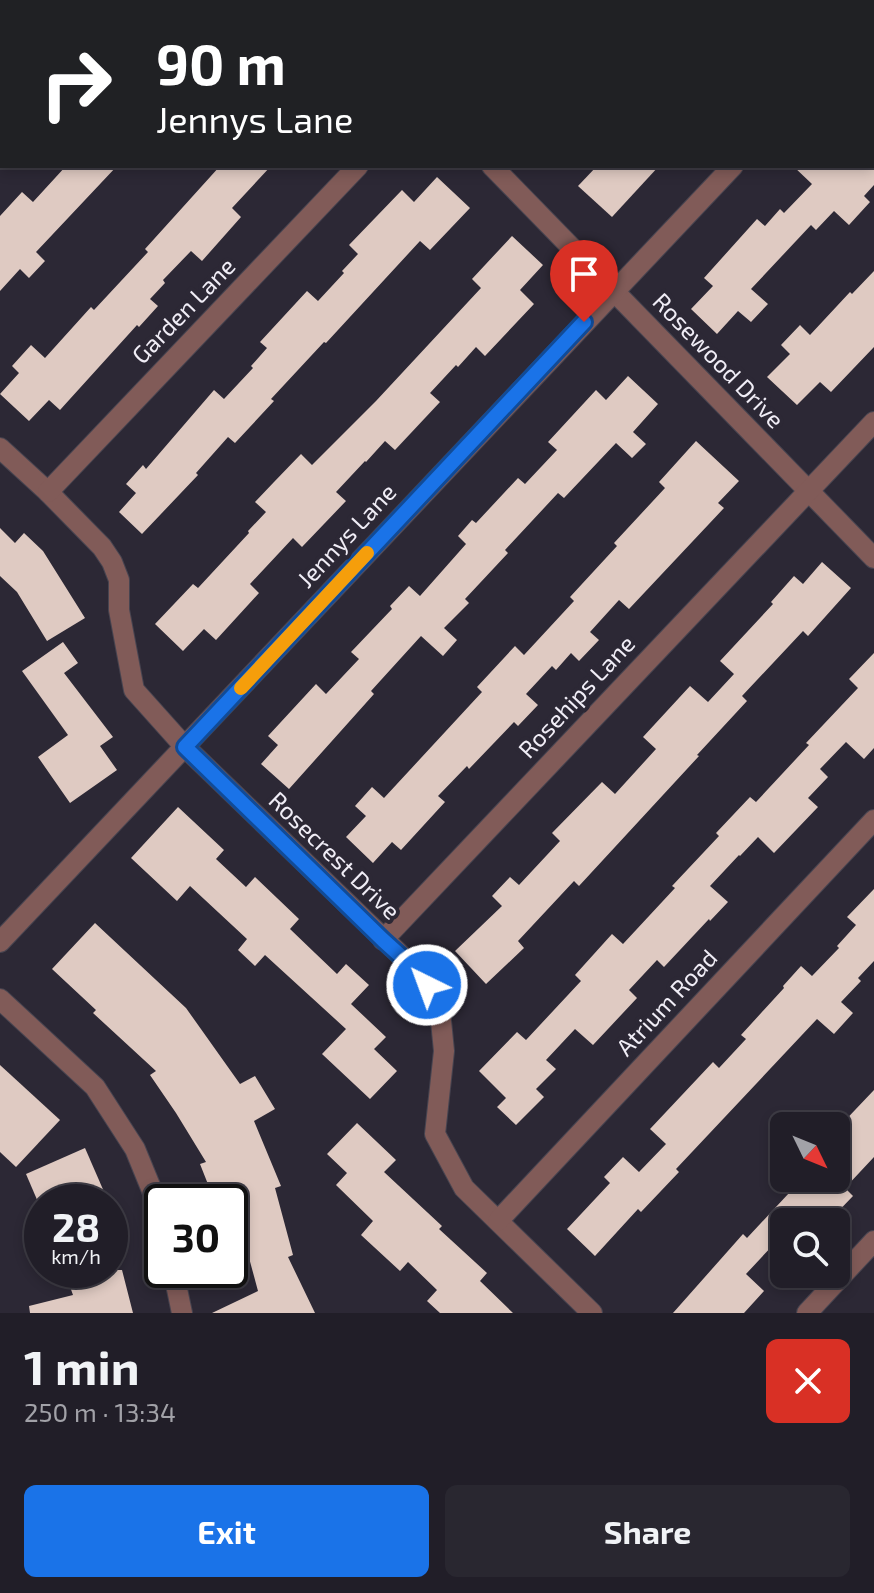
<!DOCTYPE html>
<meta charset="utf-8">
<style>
:root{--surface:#211e28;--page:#292730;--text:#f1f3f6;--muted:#a2a2a8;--line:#3e3c45;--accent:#1a73e8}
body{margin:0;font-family:"Exo 2",sans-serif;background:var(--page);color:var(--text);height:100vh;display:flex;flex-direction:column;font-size:30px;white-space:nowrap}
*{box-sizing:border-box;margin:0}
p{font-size:26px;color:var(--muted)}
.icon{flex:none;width:44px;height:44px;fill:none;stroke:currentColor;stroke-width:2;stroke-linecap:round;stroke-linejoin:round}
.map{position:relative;height:1313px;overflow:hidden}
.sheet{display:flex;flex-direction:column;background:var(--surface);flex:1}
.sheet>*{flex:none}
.guide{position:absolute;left:0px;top:0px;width:874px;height:168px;box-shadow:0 4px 12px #0003,0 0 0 2px var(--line);background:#202124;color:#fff;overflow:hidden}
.needle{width:52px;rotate:133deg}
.tools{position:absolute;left:770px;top:1112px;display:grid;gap:16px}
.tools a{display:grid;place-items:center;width:80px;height:80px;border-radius:12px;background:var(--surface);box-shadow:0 4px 12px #0003,0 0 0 2px var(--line);font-size:40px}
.speed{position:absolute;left:24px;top:1184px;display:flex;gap:16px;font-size:40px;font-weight:700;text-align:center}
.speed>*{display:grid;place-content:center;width:104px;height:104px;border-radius:50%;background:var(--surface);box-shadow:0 4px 12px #0003,0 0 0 2px var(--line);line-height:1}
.speed small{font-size:20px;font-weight:400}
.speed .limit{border:4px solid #111;border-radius:12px;background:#fff;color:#111}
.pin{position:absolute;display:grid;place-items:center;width:68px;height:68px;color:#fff;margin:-82px -34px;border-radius:50% 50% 50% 0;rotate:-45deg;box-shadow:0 0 8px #0007}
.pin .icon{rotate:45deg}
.me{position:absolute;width:88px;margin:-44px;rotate:318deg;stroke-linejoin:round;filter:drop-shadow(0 0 6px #0008)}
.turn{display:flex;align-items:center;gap:28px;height:168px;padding:0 24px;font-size:36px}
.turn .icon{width:104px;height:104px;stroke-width:2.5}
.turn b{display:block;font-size:56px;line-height:68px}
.round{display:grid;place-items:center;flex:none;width:84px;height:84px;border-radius:12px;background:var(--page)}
.summary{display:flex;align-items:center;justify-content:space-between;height:136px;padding:0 24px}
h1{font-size:48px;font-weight:700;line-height:60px}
.cta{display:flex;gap:16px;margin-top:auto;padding:16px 24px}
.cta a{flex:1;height:92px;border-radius:12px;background:var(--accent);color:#fff;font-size:32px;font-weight:700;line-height:92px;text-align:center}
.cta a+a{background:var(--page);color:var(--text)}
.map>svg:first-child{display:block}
.building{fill:#dfcac2}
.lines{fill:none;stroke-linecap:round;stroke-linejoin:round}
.street-casing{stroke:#474450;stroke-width:22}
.street{stroke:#815b58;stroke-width:20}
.route-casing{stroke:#114b97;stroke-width:20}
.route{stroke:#1a73e8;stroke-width:14}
.slow{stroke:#f59e0b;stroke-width:14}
.labels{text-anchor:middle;stroke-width:8;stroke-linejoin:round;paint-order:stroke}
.street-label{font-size:24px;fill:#f0edf6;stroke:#2c2835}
</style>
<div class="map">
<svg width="874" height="1313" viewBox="0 0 874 1313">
<rect width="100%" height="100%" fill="#2c2835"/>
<g class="building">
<path d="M66,166H117L36,252L45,261L29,278L20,269L0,291V216L22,192L33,202Z"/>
<path d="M220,166H271L232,208L241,217L202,261L191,251L163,280L165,283L150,299L158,306L139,327L137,325L60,410L49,400L29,421L0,394L19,373L12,366L31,345L45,358L91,307L94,310L148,252L145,249Z"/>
<path d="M597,166H659L612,217L578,186Z"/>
<path d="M793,166H874V185L864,196L870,202L849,225L834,211L816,230L811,225L751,289L768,304L751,322L738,311L717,334L691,309L713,286L704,278L757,219L765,226L780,209L784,213L812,184Z"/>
<path d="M437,177L470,208L430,250L420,241L326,343L324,342L271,399L274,401L235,443L228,437L196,473L198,475L142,534L119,512L136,493L126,484L143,465L146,469L214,390L224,399L253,368L251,366L267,348L260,342L307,291L318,301L344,273L342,271L358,254L349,245L402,190L414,202Z"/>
<path d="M512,236L543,265L520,290L534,304L485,356L476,347L458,367L456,365L430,393L440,402L395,450L385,441L366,462L365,461L336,492L346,501L302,547L293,538L250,584L259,593L216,640L204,629L183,651L155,624L193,584L198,588L249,533L248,531L266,512L255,502L274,482L301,454L312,465L376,401L481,288L472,279Z"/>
<path d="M874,271V347L831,392L820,382L797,405L767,377L790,354L781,345L800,325L810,335L850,292L852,294Z"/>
<path d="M628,376L658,404L633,432L646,444L632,458L616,443L564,498L558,493L505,550L508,553L465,599L469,603L444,628L457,640L443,656L421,636L371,691L374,694L289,789L261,764L278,745L268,736L316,684L326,694L359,659L351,652L392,609L390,606L409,586L420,596L466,544L458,536L472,520L476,523L518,478L525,484L557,450L548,442L596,390L606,400Z"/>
<path d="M696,441L739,481L718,503L724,508L629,609L619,600L590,632L599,640L579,661L571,653L556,670L552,666L526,694L538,705L518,726L514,722L469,769L467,766L438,796L445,802L401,850L392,842L373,863L346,837L366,816L355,806L372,787L384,798L482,692L477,687L515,646L524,655L574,601L570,597L617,546L614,543L665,488L659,482Z"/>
<path d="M0,528L15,543L24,533L43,551L85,618L47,641L17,592L0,576Z"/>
<path d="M822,562L851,588L808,636L803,631L742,696L747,701L697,755L699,756L579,886L574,881L518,941L524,948L486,984L455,951L502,906L492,896L510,877L519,885L560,841L552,833L602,782L615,794L656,749L643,737L690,686L708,702L734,674L720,661L773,604L771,602L794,576L803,584Z"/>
<path d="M63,642L78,663L64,673L113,737L100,746L117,770L70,803L38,757L68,735L22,671Z"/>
<path d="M874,653V748L864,759L846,742L820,769L828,777L808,798L818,807L774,853L758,837L740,856L739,855L710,886L728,902L710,921L709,919L664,967L657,960L629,990L637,998L593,1045L575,1029L546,1060L556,1069L536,1089L544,1097L516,1125L497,1107L506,1098L479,1071L517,1032L526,1040L581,981L575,975L612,934L623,944L675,888L672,886L719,836L716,833L750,797L756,802L809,745L806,743L858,688L849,679Z"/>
<path d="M178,807L224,850L216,859L246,887L255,877L299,919L290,929L315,953L337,974L346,964L369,985L351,1004L386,1037L374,1049L397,1071L370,1099L322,1054L346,1029L265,955L255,966L238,950L247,939L190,886L177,901L131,858Z"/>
<path d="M874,889V961L858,978L861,981L841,1002L853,1013L834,1034L817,1019L676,1169L679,1172L641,1212L638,1209L595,1256L567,1229L610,1183L604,1177L623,1157L639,1172L666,1144L650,1129L713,1062L719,1068L746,1039L741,1035L784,988L783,986L801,966L812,976L839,948L837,946L856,925L847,917Z"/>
<path d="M95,923L186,1008L240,1084L255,1076L275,1109L254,1121L281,1186L275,1188L293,1255L288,1257L315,1313H212L258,1291L245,1243L230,1248V1202H215L200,1164L206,1162L176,1113L150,1075L156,1071L93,1013L96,1010L52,969Z"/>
<path d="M0,1065L60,1120L16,1167L0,1152Z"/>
<path d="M874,1090V1157L845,1188L853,1196L828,1222H784V1254L774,1244L746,1274L764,1291L744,1313H673L743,1234L747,1238L803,1178H836V1130Z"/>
<path d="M357,1123L396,1160L384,1172L442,1226L439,1229L487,1273L480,1281L513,1313H440L427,1301L437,1290L408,1262L400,1271L361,1235L373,1221L336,1185L347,1173L327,1154Z"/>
<path d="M85,1148L105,1194L86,1202H38L26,1174Z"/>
<path d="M64,1270H122L133,1313H30L29,1306L73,1295Z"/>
</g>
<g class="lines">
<defs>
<g id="street">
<path d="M333,0L335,2"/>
<path d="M135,2L136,0"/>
<path d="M511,2L513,0"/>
<path d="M872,21L874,18"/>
<path d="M0,144L2,142"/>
<path d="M492,166L874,558"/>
<path d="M0,448L48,492L102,547L112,562L119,580V610L134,690L185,747L415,969L439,1001L444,1051L435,1134L464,1188L592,1313"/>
<path d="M48,492L358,166"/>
<path d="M383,940L874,422"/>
<path d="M0,942L733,166"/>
<path d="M0,999L95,1087L135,1149L153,1193L162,1227"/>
<path d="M498,1221L874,820"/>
<path d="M173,1270L182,1313"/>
<path d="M807,1313L874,1241"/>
</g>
</defs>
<use href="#street" class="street-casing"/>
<use href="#street" class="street"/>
</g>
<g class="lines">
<defs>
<path id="route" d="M427,985L415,969L383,940L185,747L584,322"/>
</defs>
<use href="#route" class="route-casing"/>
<use href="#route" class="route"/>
<path class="slow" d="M241,688L367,553"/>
</g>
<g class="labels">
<g class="street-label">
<text transform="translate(184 311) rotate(-46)" y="8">Garden Lane</text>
<text transform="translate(718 361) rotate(46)" y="8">Rosewood Drive</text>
<text transform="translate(347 536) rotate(-47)" y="8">Jennys Lane</text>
<text transform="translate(577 697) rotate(-47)" y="8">Rosehips Lane</text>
<text transform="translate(334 856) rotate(44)" y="8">Rosecrest Drive</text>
<text transform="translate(667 1003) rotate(-47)" y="8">Atrium Road</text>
</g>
</g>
</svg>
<div class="tools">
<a><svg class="needle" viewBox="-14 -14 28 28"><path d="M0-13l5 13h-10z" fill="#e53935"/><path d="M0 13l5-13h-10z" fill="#a2a2a8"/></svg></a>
<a><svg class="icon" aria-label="search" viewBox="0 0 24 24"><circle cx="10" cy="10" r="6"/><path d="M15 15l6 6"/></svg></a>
</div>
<div class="speed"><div>28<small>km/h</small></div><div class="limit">30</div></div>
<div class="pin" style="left:584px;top:322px;background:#d93025"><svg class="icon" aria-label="arrive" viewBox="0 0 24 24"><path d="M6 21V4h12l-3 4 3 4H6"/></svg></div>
<svg class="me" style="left:427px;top:985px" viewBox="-20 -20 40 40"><circle r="17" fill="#1a73e8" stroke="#fff" stroke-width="3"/><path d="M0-11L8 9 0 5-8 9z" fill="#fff"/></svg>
<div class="guide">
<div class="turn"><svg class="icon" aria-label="right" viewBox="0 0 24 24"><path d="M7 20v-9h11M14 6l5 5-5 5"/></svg><div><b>90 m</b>Jennys Lane</div></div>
</div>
</div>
<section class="sheet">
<div class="summary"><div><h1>1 min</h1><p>250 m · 13:34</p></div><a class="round" style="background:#d93025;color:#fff"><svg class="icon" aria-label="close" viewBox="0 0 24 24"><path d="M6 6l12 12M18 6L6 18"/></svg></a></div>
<div class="cta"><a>Exit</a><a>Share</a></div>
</section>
